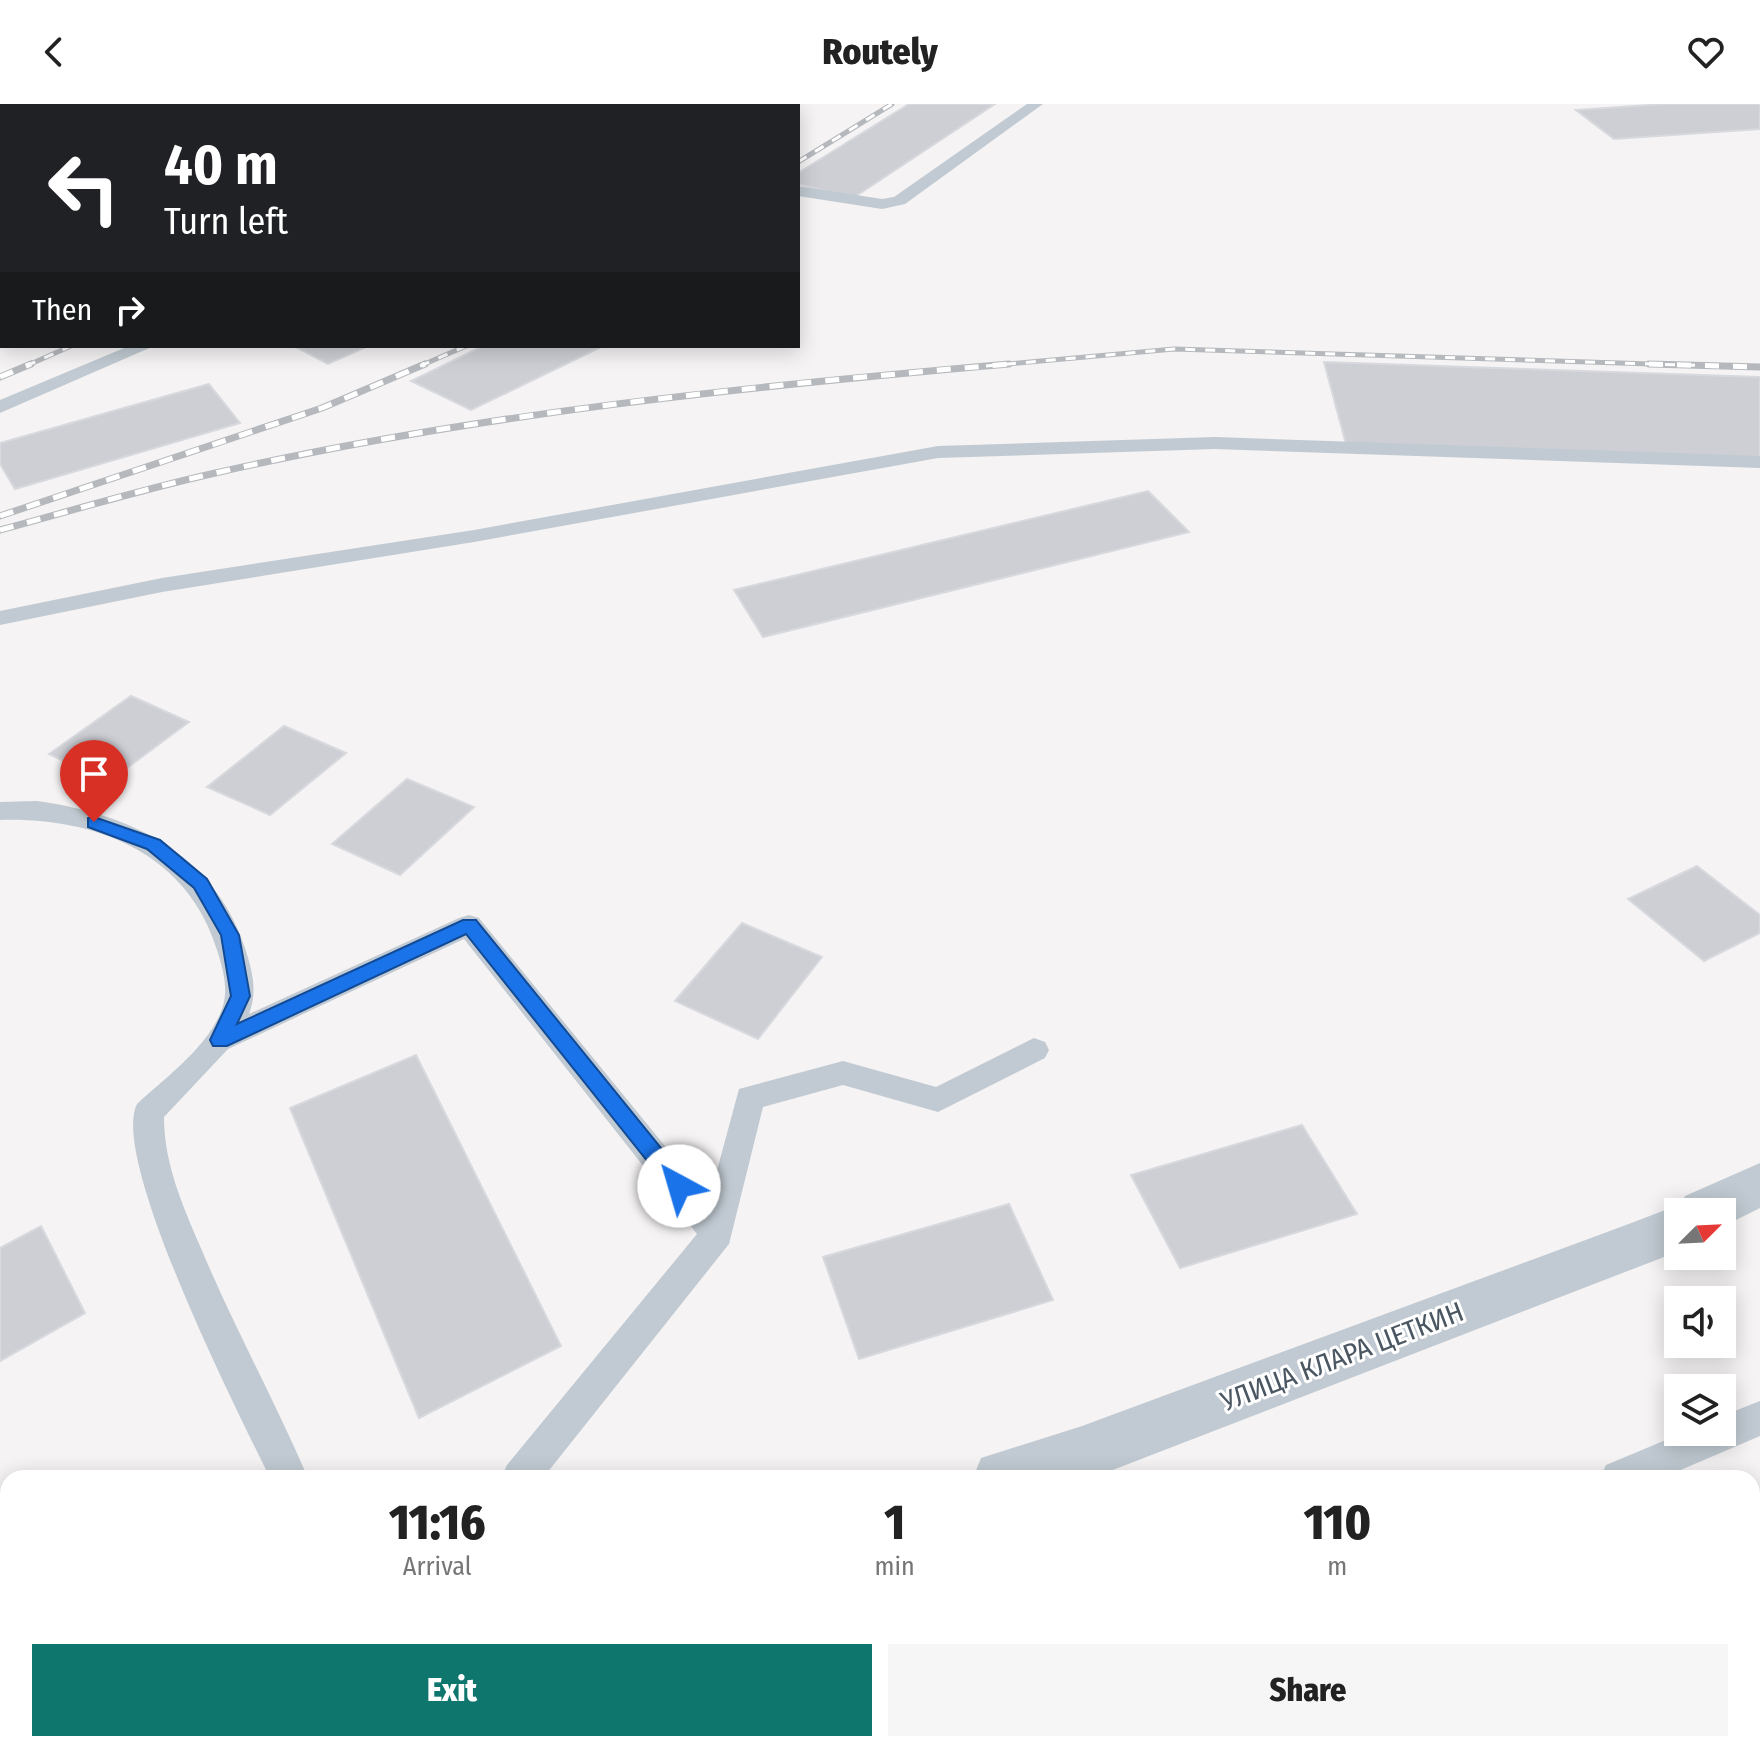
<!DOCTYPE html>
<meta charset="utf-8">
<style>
:root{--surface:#fff;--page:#f6f6f6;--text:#222;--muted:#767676;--accent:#0f766e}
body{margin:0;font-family:"Fira Sans Condensed",sans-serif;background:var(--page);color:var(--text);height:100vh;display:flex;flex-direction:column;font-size:30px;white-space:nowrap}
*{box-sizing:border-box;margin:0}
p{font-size:26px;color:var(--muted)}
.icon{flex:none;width:44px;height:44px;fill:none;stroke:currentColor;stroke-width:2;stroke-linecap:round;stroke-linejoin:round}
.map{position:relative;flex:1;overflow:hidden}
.drawer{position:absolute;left:0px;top:1366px;width:1760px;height:282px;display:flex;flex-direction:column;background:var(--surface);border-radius:24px 24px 0 0;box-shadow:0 4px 20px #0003}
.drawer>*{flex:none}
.top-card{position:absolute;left:0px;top:0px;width:800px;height:244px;box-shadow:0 4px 20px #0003;background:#202124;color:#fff;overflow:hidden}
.needle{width:52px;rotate:66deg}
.tools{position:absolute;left:1664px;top:1094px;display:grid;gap:16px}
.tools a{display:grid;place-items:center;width:72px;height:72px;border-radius:0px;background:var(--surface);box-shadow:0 4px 20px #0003;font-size:40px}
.pin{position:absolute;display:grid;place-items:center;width:68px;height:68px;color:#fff;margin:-82px -34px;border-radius:50% 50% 50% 0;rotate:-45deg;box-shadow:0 0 8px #0007}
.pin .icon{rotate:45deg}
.me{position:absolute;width:88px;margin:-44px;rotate:321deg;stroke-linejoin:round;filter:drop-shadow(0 0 6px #0008)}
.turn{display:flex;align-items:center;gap:28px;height:168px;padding:0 32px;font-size:36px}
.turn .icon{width:104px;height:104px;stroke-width:2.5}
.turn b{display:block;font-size:56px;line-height:68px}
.then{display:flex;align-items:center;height:76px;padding:0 32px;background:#0003;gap:16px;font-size:30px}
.eta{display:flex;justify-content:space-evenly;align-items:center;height:136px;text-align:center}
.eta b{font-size:48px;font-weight:800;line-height:56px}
.cta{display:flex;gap:16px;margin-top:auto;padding:16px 32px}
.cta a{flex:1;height:92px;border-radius:0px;background:var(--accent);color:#fff;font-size:32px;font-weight:800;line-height:92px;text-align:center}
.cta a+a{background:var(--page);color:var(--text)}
header{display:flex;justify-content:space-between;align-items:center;height:104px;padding:0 32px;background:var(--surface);font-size:36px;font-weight:800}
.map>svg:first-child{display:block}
.building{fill:#cdcfd5;stroke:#d7d9de;stroke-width:2}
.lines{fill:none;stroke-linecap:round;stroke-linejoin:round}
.lane{fill:#c1cad2;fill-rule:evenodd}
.street{fill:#c1cad2;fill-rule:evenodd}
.rail-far1-casing{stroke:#b5b8bd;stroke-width:5}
.rail-casing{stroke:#b5b8bd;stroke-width:7}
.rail-far1{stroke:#fff;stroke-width:3;stroke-dasharray:10;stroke-linecap:butt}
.rail{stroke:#fff;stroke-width:5;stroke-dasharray:14;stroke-linecap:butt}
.route{fill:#1a73e8;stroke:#114b97;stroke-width:2}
.labels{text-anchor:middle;stroke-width:6;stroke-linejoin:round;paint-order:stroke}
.near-street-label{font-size:28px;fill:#4a5661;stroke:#fff}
</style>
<header><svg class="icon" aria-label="back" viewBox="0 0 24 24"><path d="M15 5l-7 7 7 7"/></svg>Routely<svg class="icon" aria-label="heart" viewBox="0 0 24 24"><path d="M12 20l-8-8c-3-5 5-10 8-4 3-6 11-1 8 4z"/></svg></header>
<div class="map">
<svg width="1760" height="1647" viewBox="0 0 1760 1647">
<rect width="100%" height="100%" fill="#f5f3f3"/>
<g class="building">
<path d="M909,0H995L853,94L798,80V69Z"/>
<path d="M1664,0H1760V25L1614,35L1576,6Z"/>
<path d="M294,242H368L328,260Z"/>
<path d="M483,242H603L471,306L411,277Z"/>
<path d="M1324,258L1760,273V355L1346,340Z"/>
<path d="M209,280L240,319L15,385L0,360V339Z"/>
<path d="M1148,387L1189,428L763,533L734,486Z"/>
<path d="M131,592L189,618L108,678L49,650Z"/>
<path d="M284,622L346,649L270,711L207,683Z"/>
<path d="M407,675L474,703L400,771L332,740Z"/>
<path d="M1697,762L1760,811V829L1704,857L1628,795Z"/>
<path d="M742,819L822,853L758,935L675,897Z"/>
<path d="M416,951L561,1242L419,1314L290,1004Z"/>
<path d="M1302,1021L1357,1110L1180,1164L1131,1071Z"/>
<path d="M1009,1100L1053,1196L859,1255L823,1153Z"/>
<path d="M41,1122L85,1209L0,1257V1144Z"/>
<path d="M1760,1431V1513L1752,1502V1434Z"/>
</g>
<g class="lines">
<g class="lane">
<path d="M684,0H701L683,2Z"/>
<path d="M1027,0H1043L905,100L882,105L798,92V82L882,95L894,93Z"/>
<path d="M129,242H154L0,309V296Z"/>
<path d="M1215,333L1760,352V364L1215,345L938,354L474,438L162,488L0,521V507L162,474L474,426L938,342Z"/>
<path d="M37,697C130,710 214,749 245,844C252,866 258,887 249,910L459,814L469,811L479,814L709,1096L739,985L843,957L936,983L1034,934L1045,938L1049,946L1045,954L938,1008L843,981L763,1003L729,1140L543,1374H501L507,1361L697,1130L464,835L228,945L164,1013C164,1059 182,1100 200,1142C233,1221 274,1295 308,1374H270C240,1312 109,1055 137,1000C165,974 209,942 222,905C229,885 223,865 217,846C187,748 94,713 0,716V698Z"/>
<path d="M1760,1297V1332L1662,1374H1600L1606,1361L1685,1328H1722V1312Z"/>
<path d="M1159,1640H1202L1199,1647H1156Z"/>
</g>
<g class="street">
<path d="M1760,1059V1104L1722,1123V1108H1678V1146L1664,1153L1092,1374H973L981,1354L1082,1322L1626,1121L1681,1100L1685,1092Z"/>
<path d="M92,1640H177L174,1647H89Z"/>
</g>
<defs>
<g id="rail-far1">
<path d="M91,2L96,0"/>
<path d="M530,2L535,0"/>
<path d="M594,2L599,0"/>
<path d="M798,58L892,0"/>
<path d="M26,262L71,242"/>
<path d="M420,262L466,242"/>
<path d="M986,262L1174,245L1715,262"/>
</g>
<g id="rail">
<path d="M1649,260L1760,263"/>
<path d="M0,273L31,260"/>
<path d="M0,412L322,304L425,260"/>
<path d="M0,426C70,407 140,386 211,370C472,310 743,283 1009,260"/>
</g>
</defs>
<use href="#rail-far1" class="rail-far1-casing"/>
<use href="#rail" class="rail-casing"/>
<use href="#rail-far1" class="rail-far1"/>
<use href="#rail" class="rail"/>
</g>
<path class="route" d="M94,713L160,736L207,775L239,831L250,892L237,920L463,816H476L687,1076L690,1082L687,1088H672L466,830L227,942H213L210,936L231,892L221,831L194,784L147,745L88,723V714Z"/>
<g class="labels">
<g class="near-street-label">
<text transform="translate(1342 1252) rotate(-21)" y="10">УЛИЦА КЛАРА ЦЕТКИН</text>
</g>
</g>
</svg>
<div class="tools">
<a><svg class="needle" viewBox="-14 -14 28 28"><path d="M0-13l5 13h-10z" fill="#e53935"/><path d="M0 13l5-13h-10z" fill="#767676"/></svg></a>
<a><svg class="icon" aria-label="sound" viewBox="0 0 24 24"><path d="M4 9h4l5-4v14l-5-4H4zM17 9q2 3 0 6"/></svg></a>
<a><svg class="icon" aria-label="layers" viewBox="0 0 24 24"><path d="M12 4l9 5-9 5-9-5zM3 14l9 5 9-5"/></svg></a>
</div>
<div class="pin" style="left:94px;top:718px;background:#d93025"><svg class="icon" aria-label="arrive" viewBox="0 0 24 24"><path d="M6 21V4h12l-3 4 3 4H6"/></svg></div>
<svg class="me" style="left:679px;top:1082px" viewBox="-20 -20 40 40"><circle r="19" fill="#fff"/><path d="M0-13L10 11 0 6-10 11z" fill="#1a73e8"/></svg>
<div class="top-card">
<div class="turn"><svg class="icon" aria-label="left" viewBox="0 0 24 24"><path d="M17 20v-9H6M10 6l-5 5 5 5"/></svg><div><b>40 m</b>Turn left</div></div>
<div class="then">Then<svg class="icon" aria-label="right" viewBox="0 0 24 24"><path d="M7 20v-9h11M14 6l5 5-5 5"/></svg></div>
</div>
<section class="drawer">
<div class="eta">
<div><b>11:16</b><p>Arrival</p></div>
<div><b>1</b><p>min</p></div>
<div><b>110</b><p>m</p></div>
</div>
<div class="cta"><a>Exit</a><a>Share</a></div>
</section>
</div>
